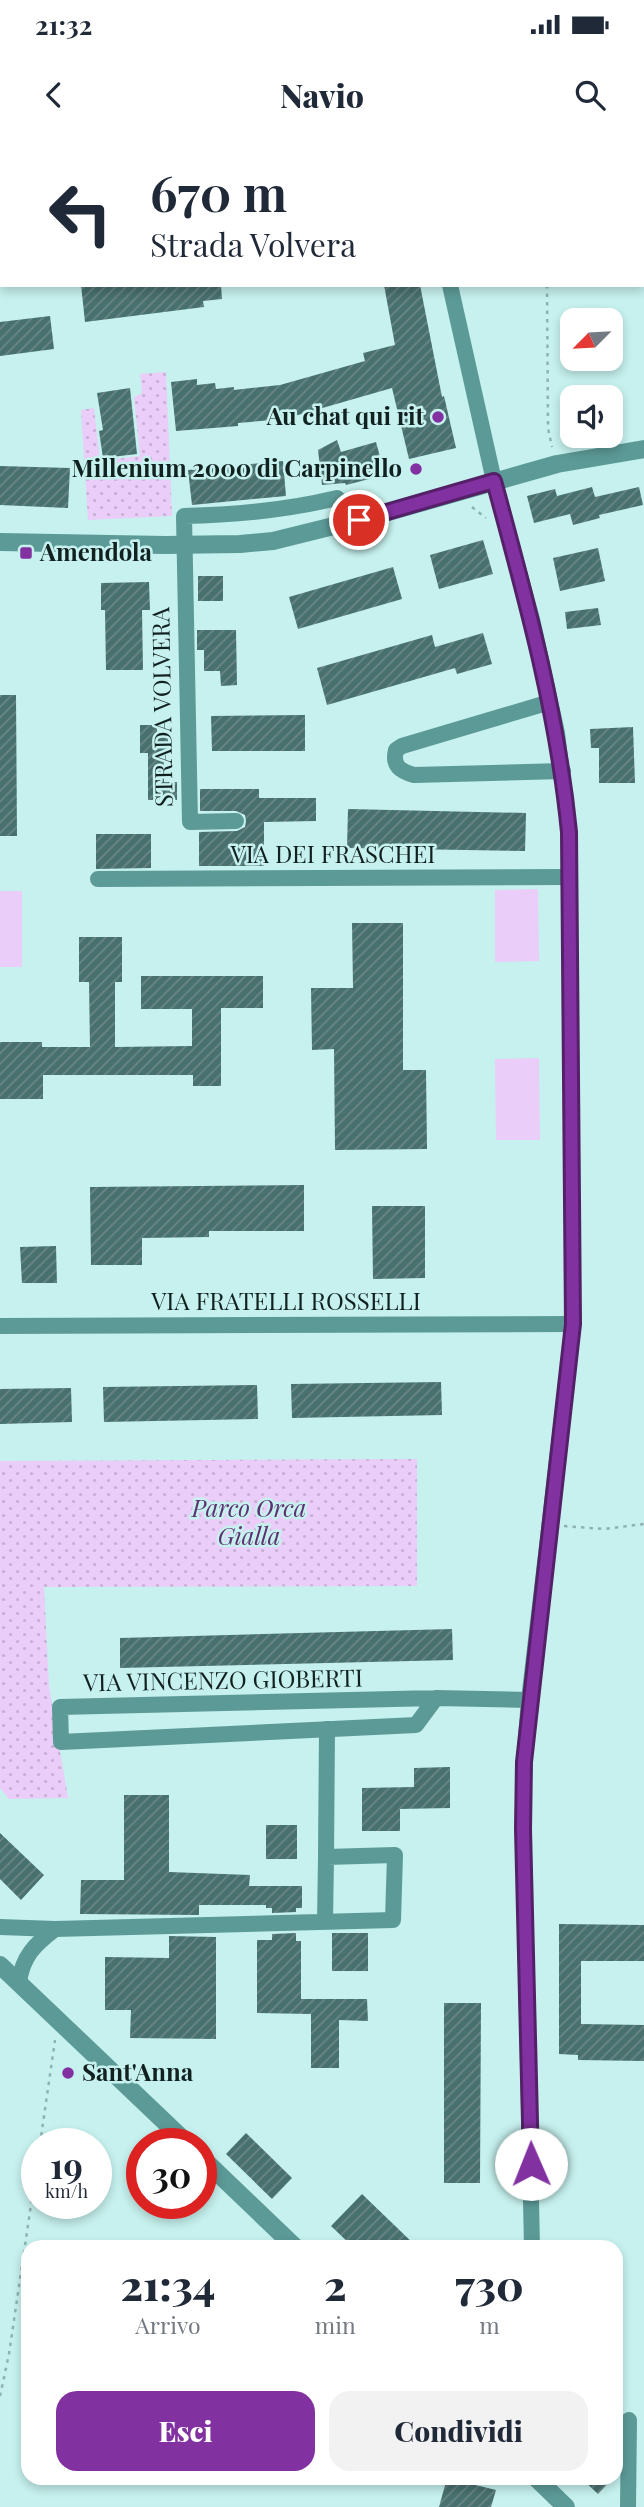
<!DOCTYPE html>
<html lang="it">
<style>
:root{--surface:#fff;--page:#f2f2f3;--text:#1f2937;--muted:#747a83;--accent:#8131a0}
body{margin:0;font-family:"Playfair Display",serif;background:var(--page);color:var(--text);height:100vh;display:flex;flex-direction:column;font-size:26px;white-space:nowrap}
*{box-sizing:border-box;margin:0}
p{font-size:23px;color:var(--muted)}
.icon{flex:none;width:38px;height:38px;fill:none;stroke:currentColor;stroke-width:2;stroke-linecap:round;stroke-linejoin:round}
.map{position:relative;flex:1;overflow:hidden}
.sheet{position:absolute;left:21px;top:2100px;width:602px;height:245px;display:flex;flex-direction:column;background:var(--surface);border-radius:21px;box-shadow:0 4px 10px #0003}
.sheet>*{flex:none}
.guide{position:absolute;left:0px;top:0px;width:644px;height:147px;box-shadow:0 4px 10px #0003;background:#fff;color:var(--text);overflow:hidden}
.needle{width:46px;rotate:246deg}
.buttons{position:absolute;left:560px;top:168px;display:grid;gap:14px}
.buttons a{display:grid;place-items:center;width:63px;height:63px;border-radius:14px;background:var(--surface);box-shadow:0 4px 10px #0003;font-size:35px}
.speed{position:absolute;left:21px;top:1988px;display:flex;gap:14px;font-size:35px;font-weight:700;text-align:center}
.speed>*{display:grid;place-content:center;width:91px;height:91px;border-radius:50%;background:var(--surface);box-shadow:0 4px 10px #0003;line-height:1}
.speed small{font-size:18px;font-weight:400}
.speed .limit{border:10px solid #d22;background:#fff;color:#111}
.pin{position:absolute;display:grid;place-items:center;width:60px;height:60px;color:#fff;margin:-30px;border:4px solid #fff;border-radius:50%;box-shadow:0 2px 7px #0007}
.me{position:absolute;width:77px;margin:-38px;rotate:359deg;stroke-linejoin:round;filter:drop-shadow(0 0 5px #0008)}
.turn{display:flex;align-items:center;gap:24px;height:147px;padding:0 35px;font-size:32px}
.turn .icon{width:91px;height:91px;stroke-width:2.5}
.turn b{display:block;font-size:49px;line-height:60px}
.eta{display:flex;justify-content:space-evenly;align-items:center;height:119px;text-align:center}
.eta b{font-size:42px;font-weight:800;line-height:49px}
.cta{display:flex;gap:14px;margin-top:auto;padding:14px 35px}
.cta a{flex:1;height:80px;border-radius:21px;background:var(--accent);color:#fff;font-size:28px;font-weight:800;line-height:80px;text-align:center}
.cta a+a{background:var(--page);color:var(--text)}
.status{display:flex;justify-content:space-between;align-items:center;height:49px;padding:0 35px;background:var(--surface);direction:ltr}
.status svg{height:19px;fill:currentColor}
header{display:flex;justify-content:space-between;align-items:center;height:91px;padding:0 35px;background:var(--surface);font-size:32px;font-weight:800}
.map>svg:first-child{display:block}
.park{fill:url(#park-dots)}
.pitch{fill:#eacdf8}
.building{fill:url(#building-hatch)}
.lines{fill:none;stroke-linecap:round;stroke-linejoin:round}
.path{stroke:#8fb2b0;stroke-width:2.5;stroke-dasharray:3.5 5;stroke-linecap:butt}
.minor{stroke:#5c9a97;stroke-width:16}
.tertiary{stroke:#5c9a97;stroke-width:18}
.route-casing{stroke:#542068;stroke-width:18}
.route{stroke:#8131a0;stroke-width:12}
.poi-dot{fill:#8131a0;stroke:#c6f1ee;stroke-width:2.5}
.labels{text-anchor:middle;stroke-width:5;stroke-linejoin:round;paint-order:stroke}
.poi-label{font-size:24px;font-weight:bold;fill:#112120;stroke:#c6f1ee;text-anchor:end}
.street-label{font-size:24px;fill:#112120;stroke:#c6f1ee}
.park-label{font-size:24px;font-style:italic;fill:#5e3170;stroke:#c6f1ee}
</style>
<div class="status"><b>21:32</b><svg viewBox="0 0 49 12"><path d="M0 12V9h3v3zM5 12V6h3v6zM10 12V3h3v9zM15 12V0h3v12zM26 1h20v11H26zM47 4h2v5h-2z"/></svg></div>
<header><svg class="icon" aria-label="back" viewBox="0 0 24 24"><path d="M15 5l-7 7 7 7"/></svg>Navio<svg class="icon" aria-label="search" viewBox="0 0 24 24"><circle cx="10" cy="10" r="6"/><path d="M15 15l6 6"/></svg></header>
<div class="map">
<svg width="644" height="2367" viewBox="0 0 644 2367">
<defs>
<pattern id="park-dots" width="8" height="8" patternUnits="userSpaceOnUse" patternTransform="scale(1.75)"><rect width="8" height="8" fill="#eacdf8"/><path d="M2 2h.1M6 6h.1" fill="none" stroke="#c8b0d4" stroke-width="1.8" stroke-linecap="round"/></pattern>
<pattern id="building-hatch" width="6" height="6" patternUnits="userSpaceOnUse" patternTransform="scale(1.75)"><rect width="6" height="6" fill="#48706e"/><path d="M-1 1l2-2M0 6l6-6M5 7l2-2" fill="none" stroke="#6a8785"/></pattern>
</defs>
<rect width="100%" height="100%" fill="#c6f1ee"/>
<g class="park">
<rect x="277" y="0" width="128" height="2"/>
<path d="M166,232L172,376L88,380L81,270L94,268L100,321L140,316L134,257L142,253L140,234Z"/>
<path d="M417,1319V1446L44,1447L49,1546L68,1658L9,1659L0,1648V1321Z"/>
</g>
<g class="pitch">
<path d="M538,749L539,821L495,822V750Z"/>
<rect x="0" y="751" width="22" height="76"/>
<path d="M539,918L540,1000H496L495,919Z"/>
</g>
<g class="building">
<path d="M81,145H221L222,159L203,161L204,167L85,182Z"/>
<path d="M384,145H420L442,257L444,256L456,308L409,319L392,248L284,279L238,283V286L176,291L171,242L197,239V245L215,243L216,249L234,247V250L280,245L365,221L363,213L395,205Z"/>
<path d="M50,176L54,209L0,216V182Z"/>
<path d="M130,248L137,314L103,318L99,291L103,290L97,253Z"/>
<path d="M337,300L341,312L376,302L385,335L346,345L345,343L322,345L318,310Z"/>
<path d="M283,321L286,356L192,365L188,330Z"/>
<path d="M0,326L70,328L68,368L0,365Z"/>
<path d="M592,347L595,357L639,347L643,365L599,375L600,378L573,385L570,374L534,383L527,356L555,349L557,356Z"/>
<path d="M483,400L493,434L439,449L430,415Z"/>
<path d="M598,408L605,441L560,451L553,418Z"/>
<path d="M393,427L402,459L298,489L289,457Z"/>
<rect x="198" y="436" width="25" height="25"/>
<path d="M149,442L150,470H142L143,530H106L105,470H101V443Z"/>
<path d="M598,468L601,485L567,489L565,472Z"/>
<path d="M197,490H236L237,545L221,546L220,531H204V510H197Z"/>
<path d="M483,493L492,524L457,534L455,528L327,565L317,528L432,495L435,507Z"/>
<path d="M0,555H16L17,696H0Z"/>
<path d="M305,575V611H212L211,576Z"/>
<path d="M140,585H157V592H168V613H164V642H177V660H148V613H140Z"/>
<path d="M633,587L635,643H599V608H591L590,589Z"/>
<path d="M200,649H259V658H316V681L264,682V726H199V692L237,691L245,687L246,681L245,675L236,671H200Z"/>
<path d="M348,669L526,673L525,711L347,708Z"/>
<path d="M96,694H151V728L96,729Z"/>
<path d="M352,783H403V930H426L427,1009L335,1010L334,909L312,910L311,848H353Z"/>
<path d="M79,797H122V842H115V907L192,906V869H141V836H263V868H221V946H193V935H43V959H0V902H42V907H90L89,842H79Z"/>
<path d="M304,1045V1091H209V1097L142,1098V1125H91L90,1047Z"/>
<path d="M372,1066H425V1138L373,1139Z"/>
<path d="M56,1106L57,1143H22L20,1107Z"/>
<path d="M441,1242L442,1275L292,1278L291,1244Z"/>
<path d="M257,1245L258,1279L104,1282L103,1247Z"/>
<path d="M71,1248L72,1282L0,1284V1249Z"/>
<path d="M452,1489L453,1520L120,1528V1498Z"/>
<path d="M450,1627V1668L400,1669V1691H362V1648L414,1647V1628Z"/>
<path d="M124,1655H169V1732L250,1735L249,1746H302V1768H296V1772L272,1773V1768H266V1765H199V1775L80,1774L81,1740H124Z"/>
<rect x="266" y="1685" width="31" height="34"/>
<path d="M0,1693L44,1735L21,1760L0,1739Z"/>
<path d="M559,1784L644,1785V1821H581V1884L644,1885V1921L578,1920V1915L559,1914Z"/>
<path d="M296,1793V1801H301V1859H367L368,1881L339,1880V1928H311V1874L257,1873V1800H272V1794Z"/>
<rect x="332" y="1793" width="36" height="38"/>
<path d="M169,1796L216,1797V1899L130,1898L131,1870H105V1817L169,1818Z"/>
<path d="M444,1863H481L480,2043H444Z"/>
<path d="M246,1993L292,2038L272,2059L226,2014Z"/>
<path d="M362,2054L417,2107H353L331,2086Z"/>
<path d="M447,2338L496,2350L491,2367H439Z"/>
<path d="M581,2338H613L598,2354Z"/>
</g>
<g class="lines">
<g class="path">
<path d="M546,0V2"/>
<path d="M547,145L548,288L552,307"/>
<path d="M472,367L486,378"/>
<path d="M564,1386L604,1389L644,1384"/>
<path d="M40,2004L55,1900"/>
<path d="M0,2256L9,2214L37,2024"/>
</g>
<g class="minor">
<path d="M223,0V2"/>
<path d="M418,0V2"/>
<path d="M0,114H2"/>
<path d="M450,145L494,341L532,479L557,593L569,693L573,1184L529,1560L524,1622L523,1690L532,2107"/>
<path d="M550,562L402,606L396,610C392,626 400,631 414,635L563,631"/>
<path d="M236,681L190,682L184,376C236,375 287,370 337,358L359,380"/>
<path d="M98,739L570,737"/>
<path d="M0,1186L573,1184"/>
<path d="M436,1558L416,1585L61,1602L60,1567L436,1558L529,1560"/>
<path d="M326,1717L327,1589"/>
<path d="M0,1787L55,1789L393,1780L395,1715L326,1717L325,1781"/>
<path d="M19,1843C22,1817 35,1804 55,1789"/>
<path d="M628,2367L629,2280"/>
</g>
<g class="tertiary">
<path d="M0,402L165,405L240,404L273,401L374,376L557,324L644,309"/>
<path d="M0,1825L188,2004"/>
<path d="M201,2017L295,2107"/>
<path d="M536,2338L566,2367"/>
</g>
</g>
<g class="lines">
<defs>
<path id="route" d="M359,380L494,341C526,459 557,570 569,692L573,1184L524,1622L523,1689L531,2024"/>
</defs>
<use href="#route" class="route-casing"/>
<use href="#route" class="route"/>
</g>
<g class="poi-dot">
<circle cx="438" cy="277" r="7"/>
<circle cx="416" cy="329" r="7"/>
<rect x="19" y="406" width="14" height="14" rx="3.5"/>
<circle cx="68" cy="1933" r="7"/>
</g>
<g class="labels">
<g class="poi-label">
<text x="424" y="285">Au chat qui rit</text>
<text x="402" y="337">Millenium 2000 di Carpinello</text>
<text x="40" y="421" text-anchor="start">Amendola</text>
<text x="82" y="1941" text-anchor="start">Sant'Anna</text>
</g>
<g class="street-label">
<text transform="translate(163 567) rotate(-91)" y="8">STRADA VOLVERA</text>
<text x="333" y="723">VIA DEI FRASCHEI</text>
<text x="286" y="1170">VIA FRATELLI ROSSELLI</text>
<text transform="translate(223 1541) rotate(-1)" y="8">VIA VINCENZO GIOBERTI</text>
</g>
<g class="park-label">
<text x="249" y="1377">Parco Orca<tspan x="249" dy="28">Gialla</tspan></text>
</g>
</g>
</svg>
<div class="buttons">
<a><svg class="needle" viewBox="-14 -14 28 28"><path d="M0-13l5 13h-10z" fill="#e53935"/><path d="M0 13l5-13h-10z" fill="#747a83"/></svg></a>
<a><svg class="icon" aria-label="sound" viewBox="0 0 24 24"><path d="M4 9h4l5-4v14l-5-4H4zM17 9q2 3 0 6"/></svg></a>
</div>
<div class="speed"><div>19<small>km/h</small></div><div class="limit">30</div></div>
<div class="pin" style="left:359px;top:380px;background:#d93025"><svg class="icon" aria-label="arrive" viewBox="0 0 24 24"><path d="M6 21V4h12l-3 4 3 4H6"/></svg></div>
<svg class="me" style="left:531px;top:2024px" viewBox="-20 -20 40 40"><circle r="19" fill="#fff"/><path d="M0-13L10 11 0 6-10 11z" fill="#8131a0"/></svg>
<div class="guide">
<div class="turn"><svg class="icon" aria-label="left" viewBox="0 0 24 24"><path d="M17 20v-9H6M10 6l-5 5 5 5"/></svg><div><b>670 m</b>Strada Volvera</div></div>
</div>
<section class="sheet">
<div class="eta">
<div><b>21:34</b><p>Arrivo</p></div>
<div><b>2</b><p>min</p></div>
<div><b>730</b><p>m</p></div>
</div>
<div class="cta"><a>Esci</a><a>Condividi</a></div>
</section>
</div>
